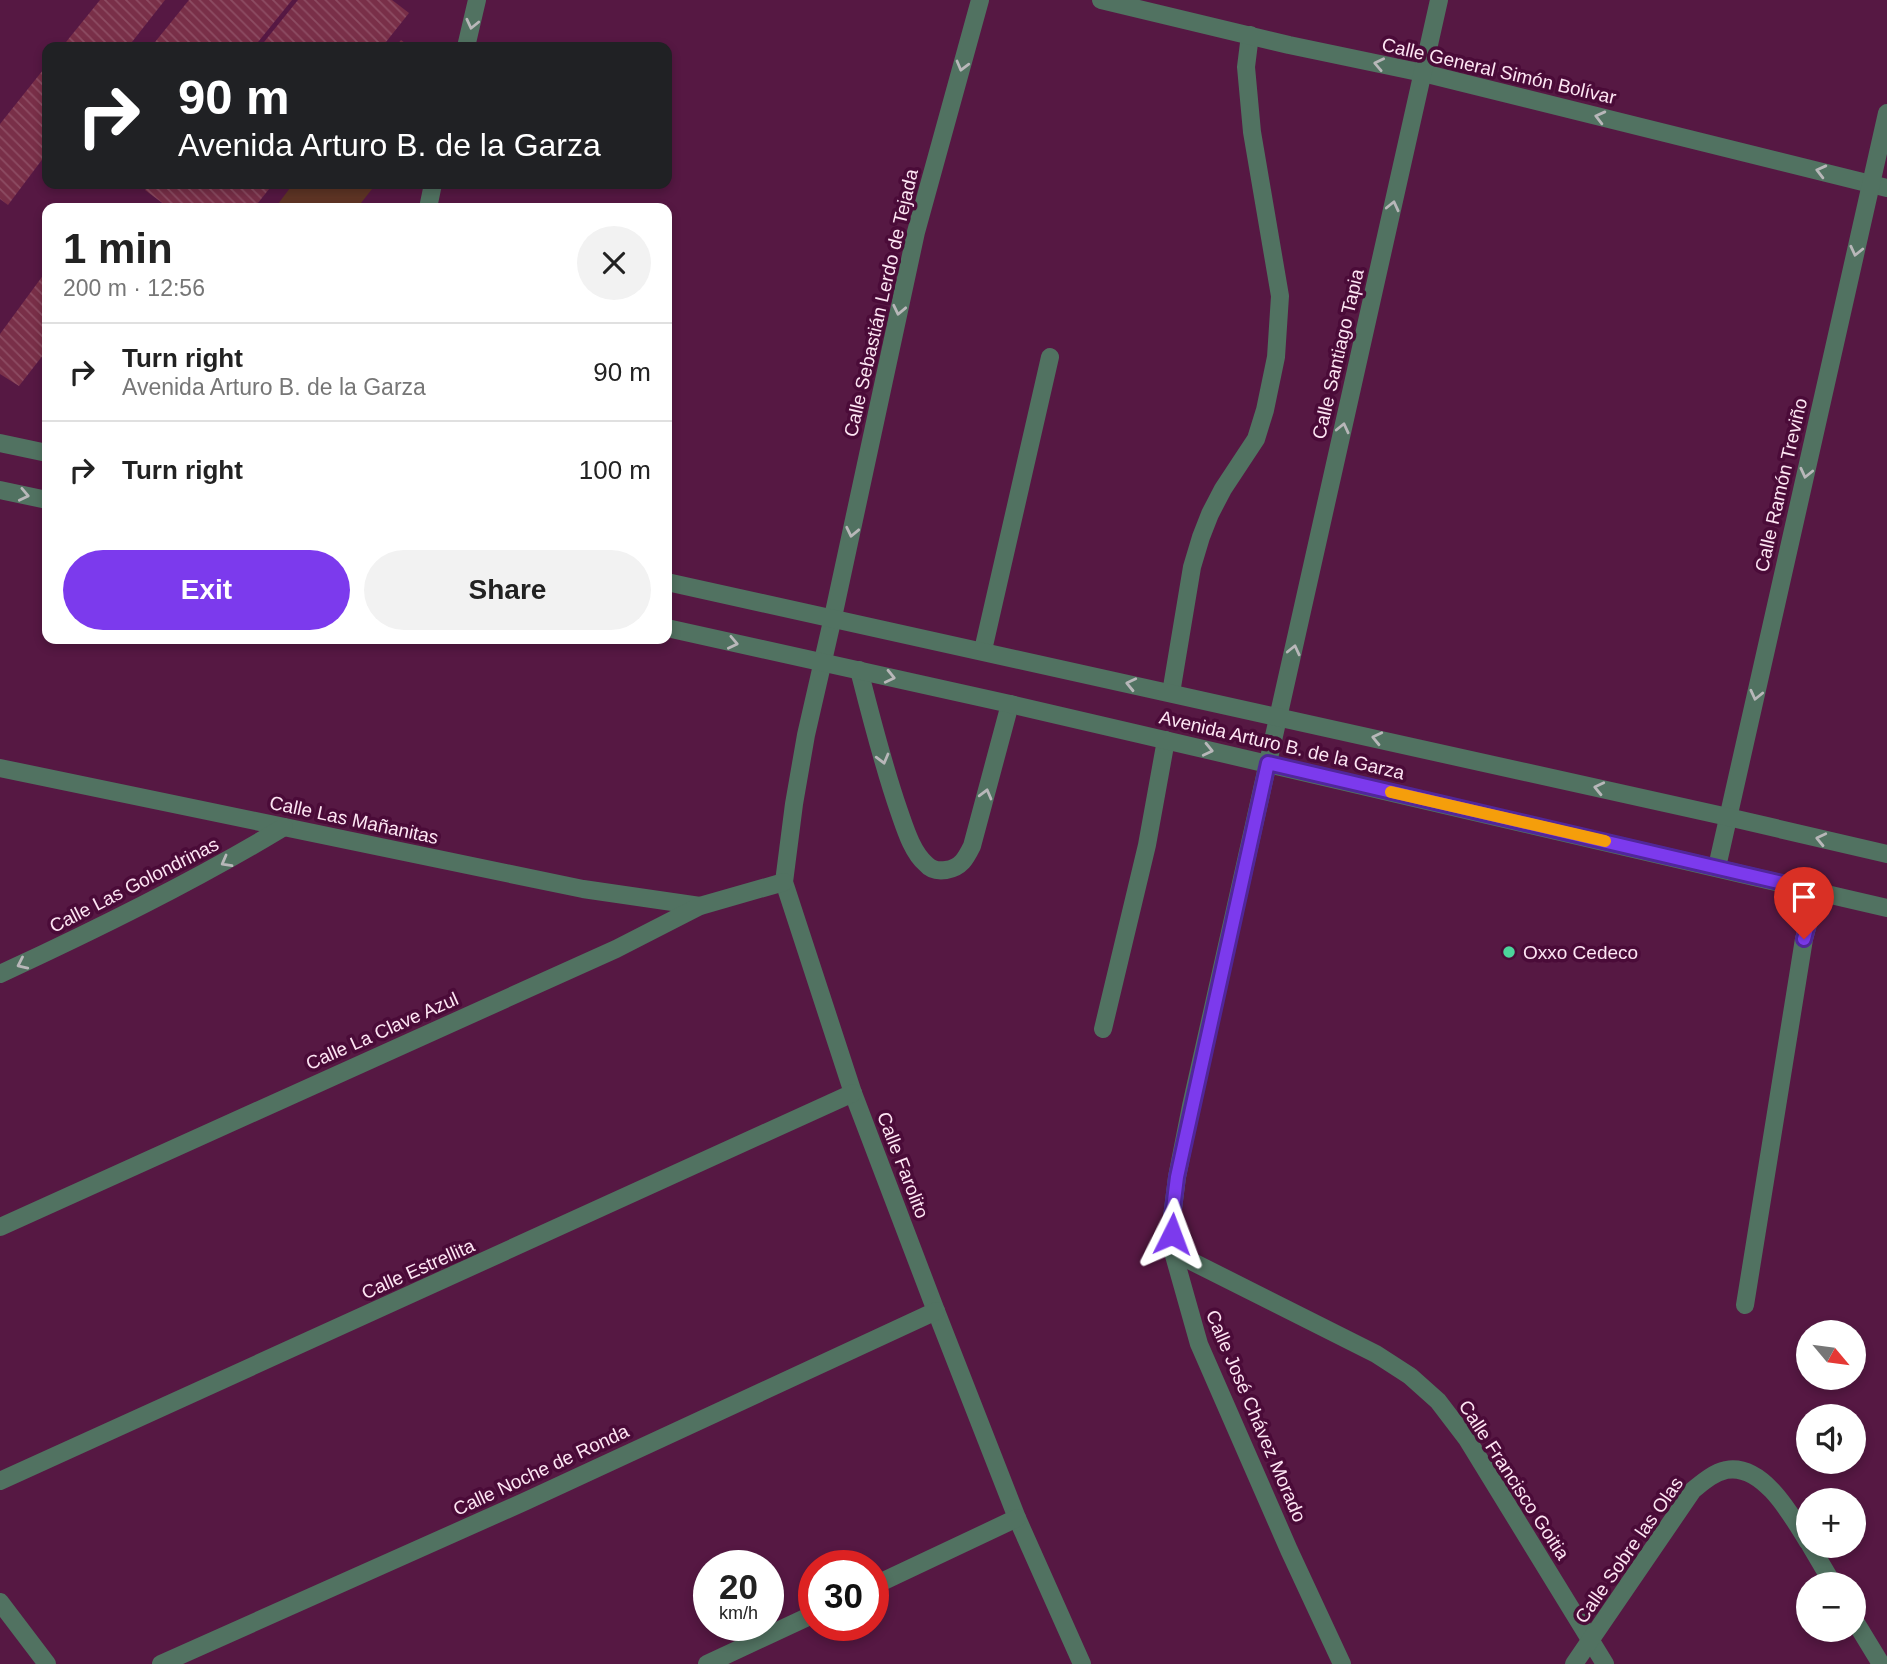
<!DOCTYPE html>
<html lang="en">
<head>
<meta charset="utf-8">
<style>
	body { margin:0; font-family:Arial,sans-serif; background:#f2f2f2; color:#222; height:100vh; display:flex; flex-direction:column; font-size:26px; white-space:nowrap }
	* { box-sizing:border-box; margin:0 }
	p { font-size:23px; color:#767676 }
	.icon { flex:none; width:38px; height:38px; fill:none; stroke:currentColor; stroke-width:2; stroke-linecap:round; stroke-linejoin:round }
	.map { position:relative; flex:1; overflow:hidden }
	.sheet { position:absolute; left:42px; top:203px; width:630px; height:441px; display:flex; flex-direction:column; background:#fff; border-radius:14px; box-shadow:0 4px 10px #0003 }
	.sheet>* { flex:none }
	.top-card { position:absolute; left:42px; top:42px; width:630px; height:147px; border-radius:14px; box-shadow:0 4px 10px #0003; background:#202124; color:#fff; overflow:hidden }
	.needle { width:46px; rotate:119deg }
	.tools { position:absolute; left:1796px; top:1320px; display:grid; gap:14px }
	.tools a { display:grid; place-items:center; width:70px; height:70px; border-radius:50%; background:#fff; box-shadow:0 4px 10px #0003; font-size:35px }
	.speed { position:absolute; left:693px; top:1550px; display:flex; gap:14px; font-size:35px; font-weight:700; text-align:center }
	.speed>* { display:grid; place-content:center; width:91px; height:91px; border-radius:50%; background:#fff; box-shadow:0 4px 10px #0003; line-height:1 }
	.speed small { font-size:18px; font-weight:400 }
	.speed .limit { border:10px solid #d22; background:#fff; color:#111 }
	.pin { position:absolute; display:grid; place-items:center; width:60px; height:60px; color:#fff; margin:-72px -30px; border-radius:50% 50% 50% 0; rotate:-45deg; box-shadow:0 0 7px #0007 }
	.pin .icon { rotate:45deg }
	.me { position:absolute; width:77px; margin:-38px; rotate:3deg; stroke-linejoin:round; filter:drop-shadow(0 0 5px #0008) }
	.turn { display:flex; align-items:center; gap:24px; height:147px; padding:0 21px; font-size:32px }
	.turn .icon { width:91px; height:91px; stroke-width:2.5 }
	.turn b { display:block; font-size:49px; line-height:60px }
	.round { display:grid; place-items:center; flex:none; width:74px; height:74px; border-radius:37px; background:#f2f2f2 }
	.summary { display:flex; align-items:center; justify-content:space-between; height:119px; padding:0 21px }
	h1 { font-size:42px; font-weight:700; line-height:52px }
	.cta { display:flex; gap:14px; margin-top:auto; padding:14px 21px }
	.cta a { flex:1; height:80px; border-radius:42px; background:#7c3aed; color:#fff; font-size:28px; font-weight:700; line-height:80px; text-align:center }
	.cta a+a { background:#f2f2f2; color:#222 }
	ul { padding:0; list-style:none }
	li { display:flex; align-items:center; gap:21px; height:98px; padding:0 21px; border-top:2px solid #e0e0e0 }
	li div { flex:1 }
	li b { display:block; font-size:26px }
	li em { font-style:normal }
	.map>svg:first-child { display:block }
</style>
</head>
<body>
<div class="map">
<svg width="1887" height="1664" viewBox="0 0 1887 1664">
	<defs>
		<pattern id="building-back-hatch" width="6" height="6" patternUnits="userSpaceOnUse" patternTransform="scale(1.75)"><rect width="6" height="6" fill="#792f48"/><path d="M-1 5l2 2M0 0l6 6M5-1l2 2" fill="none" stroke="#8d4d63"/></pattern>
	</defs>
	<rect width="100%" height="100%" fill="#561843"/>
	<!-- green -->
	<path fill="#5f3525" d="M 293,184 L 376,184 L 357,208 L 275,208 Z"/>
	<!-- building -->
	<g fill="url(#building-back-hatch)">
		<path d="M 100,0 L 165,0 L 128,47 L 62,47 Z"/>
		<path d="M 189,0 L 292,0 L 254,47 L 151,47 Z"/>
		<path d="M 298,0 L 392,0 L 409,13 L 382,47 L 260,47 Z"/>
		<path d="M 401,40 L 410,47 L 396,47 Z"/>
		<path d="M 47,65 L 47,153 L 8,205 L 0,199 L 0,124 Z"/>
		<path d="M 150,184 L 273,184 L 254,208 L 169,208 L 145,190 Z"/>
		<path d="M 47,270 L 47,350 L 19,386 L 0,374 L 0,334 Z"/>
	</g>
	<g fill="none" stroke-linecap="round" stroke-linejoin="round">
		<!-- service -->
		<g stroke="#517261" stroke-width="18">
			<path d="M 983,650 L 1050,357"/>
			<path d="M 859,670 C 871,717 883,765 899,811 C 905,828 912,852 926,864 C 931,870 939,871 946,870 C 961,868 966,858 972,846 L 1010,704"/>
			<path d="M 1171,693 L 1192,567 L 1201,537 L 1210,514 L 1223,489 L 1256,439 L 1265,410 L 1276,357 L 1280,296 L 1252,132 L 1246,67 L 1250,35"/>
			<path d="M 1103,1029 L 1147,845 L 1166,740"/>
			<path d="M 1745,1305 L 1804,939 L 1817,891"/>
		</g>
		<!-- minor -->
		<g stroke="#517261" stroke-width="18">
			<path d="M 980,0 L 916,232 L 833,617 L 806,735 L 794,804 L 784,882 L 853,1093 L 936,1311 L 1017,1518 L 1082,1664"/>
			<path d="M 1101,0 L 1289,45 L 1423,73 L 1887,188"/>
			<path d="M 466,47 L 477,0"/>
			<path d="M 428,208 L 433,184"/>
			<path d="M 0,768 L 583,889 L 700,906"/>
			<path d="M 1717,867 L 1887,113"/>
			<path d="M 0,974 C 97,929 193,882 284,827"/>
			<path d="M 0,1227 L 616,949 L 700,906 L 784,882"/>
			<path d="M 1173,1252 L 1376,1354 L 1410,1376 L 1438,1401 L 1467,1439 L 1605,1664"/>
			<path d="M 0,1481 L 853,1093"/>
			<path d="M 1810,1545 L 1833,1584"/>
			<path d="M 873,1586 L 1017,1518"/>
			<path d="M 1853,1618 L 1881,1664"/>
			<path d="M 161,1664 L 526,1501 L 936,1311"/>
			<path d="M 707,1664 L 814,1614"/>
			<path d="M 1342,1664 L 1289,1550 L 1199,1344 L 1173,1252 L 1172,1217 L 1177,1177 L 1191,1106 L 1439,0"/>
			<path d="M 1574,1664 L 1693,1490 C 1703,1482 1713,1473 1726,1470 C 1763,1463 1792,1516 1808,1542"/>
		</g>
		<!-- tertiary -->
		<g stroke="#517261" stroke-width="18">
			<path d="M 0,443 L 47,453"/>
			<path d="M 0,490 L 47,500"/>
			<path d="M 667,582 L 1728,817 L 1887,854"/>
			<path d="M 667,628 L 1010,704 L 1887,908"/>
			<path d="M 0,1602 L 47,1664"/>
		</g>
	</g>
	<!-- one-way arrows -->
	<defs><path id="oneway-chevron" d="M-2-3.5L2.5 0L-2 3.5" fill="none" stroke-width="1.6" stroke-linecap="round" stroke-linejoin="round" transform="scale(1.75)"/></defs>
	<g stroke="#b8b7b9">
		<use href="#oneway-chevron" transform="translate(472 24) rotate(103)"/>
		<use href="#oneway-chevron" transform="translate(1379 64) rotate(-168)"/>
		<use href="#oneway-chevron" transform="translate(962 66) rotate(105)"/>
		<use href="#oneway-chevron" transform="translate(1600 117) rotate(-166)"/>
		<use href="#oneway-chevron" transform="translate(1821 171) rotate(-166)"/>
		<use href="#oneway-chevron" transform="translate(1393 206) rotate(-77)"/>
		<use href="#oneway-chevron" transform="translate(1856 251) rotate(103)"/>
		<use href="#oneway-chevron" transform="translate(899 310) rotate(102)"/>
		<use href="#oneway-chevron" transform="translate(1343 428) rotate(-77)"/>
		<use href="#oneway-chevron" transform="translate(1806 473) rotate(103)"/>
		<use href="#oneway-chevron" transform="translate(24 495) rotate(12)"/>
		<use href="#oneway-chevron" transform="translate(852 532) rotate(102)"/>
		<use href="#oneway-chevron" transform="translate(733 643) rotate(12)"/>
		<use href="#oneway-chevron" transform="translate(1294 650) rotate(-77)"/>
		<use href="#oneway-chevron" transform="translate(890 677) rotate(13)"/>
		<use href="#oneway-chevron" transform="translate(1131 684) rotate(-167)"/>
		<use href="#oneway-chevron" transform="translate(1756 695) rotate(103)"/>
		<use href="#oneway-chevron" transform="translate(1377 738) rotate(-167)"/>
		<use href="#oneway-chevron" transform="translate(1208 750) rotate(13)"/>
		<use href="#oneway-chevron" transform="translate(883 759) rotate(75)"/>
		<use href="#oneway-chevron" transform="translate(1599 788) rotate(-167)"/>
		<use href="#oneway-chevron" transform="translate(986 794) rotate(-75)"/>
		<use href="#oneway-chevron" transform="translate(1821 839) rotate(-167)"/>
		<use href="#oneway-chevron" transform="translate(226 862) rotate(151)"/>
		<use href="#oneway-chevron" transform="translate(22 964) rotate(155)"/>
	</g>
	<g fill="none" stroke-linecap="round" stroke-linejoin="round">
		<!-- route casing -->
		<g stroke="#51269a" stroke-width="18">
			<path id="route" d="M 1172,1234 L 1172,1217 L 1177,1177 L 1268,763 L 1817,891 L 1804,939"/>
		</g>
		<!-- route -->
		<use href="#route" stroke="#7c3aed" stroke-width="12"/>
		<!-- slow -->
		<path stroke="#f59e0b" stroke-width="12" d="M 1391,792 L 1605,841"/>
	</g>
	<!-- markers -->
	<circle fill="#4cd49b" stroke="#4a0b38" stroke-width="2.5" cx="1509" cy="952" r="7"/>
	<g text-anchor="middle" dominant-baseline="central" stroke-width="7" stroke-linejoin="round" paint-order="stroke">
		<!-- street labels -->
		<g font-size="19" fill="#fde5f3" stroke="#4a0b38">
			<text transform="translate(1499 71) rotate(13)">Calle General Simón Bolívar</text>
			<text transform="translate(881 303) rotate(-77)">Calle Sebastián Lerdo de Tejada</text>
			<text transform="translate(1338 354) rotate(-77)">Calle Santiago Tapia</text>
			<text transform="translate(1781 485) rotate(-77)">Calle Ramón Treviño</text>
			<text transform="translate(1282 745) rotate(13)">Avenida Arturo B. de la Garza</text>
			<text transform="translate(354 820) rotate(12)">Calle Las Mañanitas</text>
			<text transform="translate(134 885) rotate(-27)">Calle Las Golondrinas</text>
			<text transform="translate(382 1031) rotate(-24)">Calle La Clave Azul</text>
			<text transform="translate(903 1165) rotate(69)">Calle Farolito</text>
			<text transform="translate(418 1269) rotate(-24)">Calle Estrellita</text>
			<text transform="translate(1256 1416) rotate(67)">Calle José Chávez Morado</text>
			<text transform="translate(541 1470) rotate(-25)">Calle Noche de Ronda</text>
			<text transform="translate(1514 1480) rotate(57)">Calle Francisco Goitia</text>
			<text transform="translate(1629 1550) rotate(-55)">Calle Sobre las Olas</text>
		</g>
		<!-- poi labels -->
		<g font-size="19" fill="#fde5f3" stroke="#4a0b38" text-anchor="start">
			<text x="1523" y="952">Oxxo Cedeco</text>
		</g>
	</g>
</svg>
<div class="tools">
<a><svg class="needle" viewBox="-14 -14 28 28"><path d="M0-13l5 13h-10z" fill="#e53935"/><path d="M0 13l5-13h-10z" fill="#767676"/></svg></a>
<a><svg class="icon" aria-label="sound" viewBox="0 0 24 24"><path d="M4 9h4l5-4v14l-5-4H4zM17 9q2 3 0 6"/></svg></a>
<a>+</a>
<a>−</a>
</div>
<div class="speed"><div>20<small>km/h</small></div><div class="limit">30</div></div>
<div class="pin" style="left:1804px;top:939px;background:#d93025"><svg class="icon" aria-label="arrive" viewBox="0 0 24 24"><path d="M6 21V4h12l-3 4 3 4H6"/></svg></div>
<svg class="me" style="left:1172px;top:1234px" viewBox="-20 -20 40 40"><path d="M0-17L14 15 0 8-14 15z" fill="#7c3aed" stroke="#fff" stroke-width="4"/></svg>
<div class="top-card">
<div class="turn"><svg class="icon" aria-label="right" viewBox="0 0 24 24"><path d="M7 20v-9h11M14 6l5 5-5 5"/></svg><div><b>90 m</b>Avenida Arturo B. de la Garza</div></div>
</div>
<section class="sheet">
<div class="summary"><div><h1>1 min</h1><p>200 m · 12:56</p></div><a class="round"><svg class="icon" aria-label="close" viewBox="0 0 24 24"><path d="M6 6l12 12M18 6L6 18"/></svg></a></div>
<ul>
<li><svg class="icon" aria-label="right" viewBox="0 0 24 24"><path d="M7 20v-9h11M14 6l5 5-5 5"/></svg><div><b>Turn right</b><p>Avenida Arturo B. de la Garza</p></div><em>90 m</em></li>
<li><svg class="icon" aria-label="right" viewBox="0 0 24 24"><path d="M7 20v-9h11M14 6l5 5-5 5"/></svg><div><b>Turn right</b></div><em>100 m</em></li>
</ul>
<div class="cta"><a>Exit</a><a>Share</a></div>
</section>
</div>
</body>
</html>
